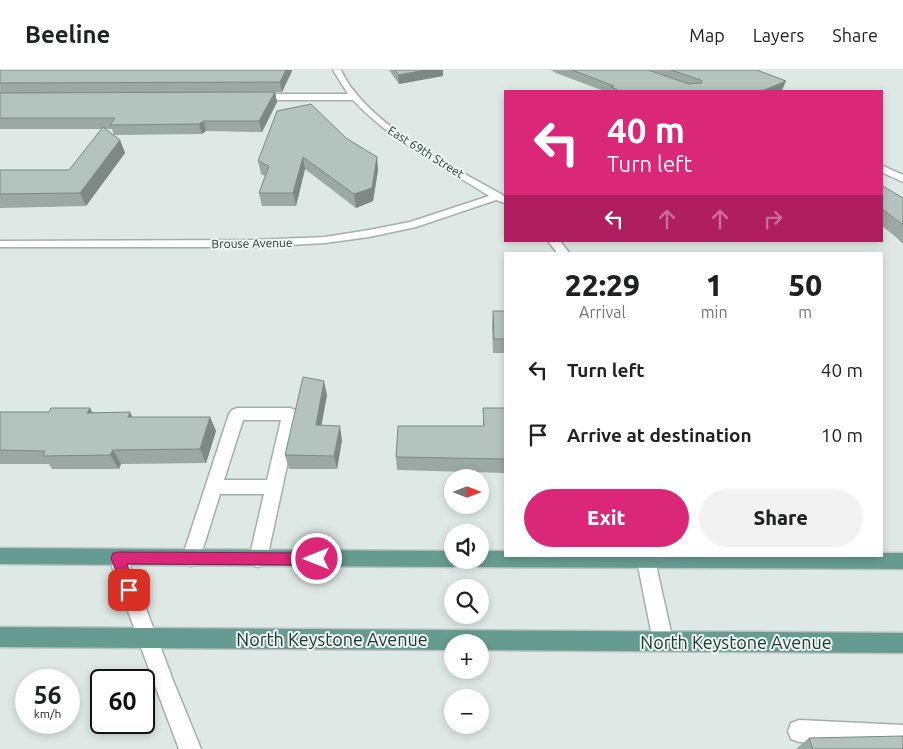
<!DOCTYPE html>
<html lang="en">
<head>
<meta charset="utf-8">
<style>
	body { margin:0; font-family:Ubuntu,sans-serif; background:#f2f2f2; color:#202124; height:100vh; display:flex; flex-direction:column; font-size:19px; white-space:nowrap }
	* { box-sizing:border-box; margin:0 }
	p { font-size:16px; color:#757577 }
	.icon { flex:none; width:28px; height:28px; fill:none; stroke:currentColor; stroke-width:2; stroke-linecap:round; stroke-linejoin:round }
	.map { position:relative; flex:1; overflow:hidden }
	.side { position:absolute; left:504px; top:182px; width:379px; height:305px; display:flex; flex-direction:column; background:#fff; border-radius:0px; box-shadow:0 2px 8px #0003 }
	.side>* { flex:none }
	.hud { position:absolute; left:504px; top:20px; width:379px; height:152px; border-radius:0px; box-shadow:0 2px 8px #0003; background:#db2777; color:#fff; overflow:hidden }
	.needle { width:32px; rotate:90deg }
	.tools { position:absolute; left:444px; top:399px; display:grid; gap:10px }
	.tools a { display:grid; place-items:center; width:45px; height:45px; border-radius:50%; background:#fff; box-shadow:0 2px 8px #0003; font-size:25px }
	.speed { position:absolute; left:15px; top:599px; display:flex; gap:10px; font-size:25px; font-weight:700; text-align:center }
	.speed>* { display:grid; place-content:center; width:65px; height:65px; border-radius:50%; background:#fff; box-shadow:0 2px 8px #0003; line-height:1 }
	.speed small { font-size:12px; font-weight:400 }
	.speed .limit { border:2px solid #111; border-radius:8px; background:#fff; color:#111 }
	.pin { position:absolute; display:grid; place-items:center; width:42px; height:42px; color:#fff; margin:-21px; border-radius:10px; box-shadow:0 2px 8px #0006 }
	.me { position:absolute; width:55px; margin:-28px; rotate:270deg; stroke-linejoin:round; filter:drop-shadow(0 0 4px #0008) }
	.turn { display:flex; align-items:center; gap:18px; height:105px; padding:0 20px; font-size:22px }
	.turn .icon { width:65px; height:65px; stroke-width:2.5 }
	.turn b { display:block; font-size:35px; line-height:42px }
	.lanes { display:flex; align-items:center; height:48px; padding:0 20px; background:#0003; justify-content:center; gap:25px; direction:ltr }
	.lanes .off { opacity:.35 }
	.eta { display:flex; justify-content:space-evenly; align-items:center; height:85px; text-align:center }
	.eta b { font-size:30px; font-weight:800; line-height:35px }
	.cta { display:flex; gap:10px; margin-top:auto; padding:10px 20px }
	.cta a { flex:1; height:58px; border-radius:30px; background:#db2777; color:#fff; font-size:20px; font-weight:800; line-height:58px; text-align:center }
	.cta a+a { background:#f2f2f2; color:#202124 }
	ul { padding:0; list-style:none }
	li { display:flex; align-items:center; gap:15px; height:65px; padding:0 20px }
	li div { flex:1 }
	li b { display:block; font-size:19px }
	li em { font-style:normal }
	header { display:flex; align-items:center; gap:30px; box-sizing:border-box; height:70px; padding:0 25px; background:#fff; border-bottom:1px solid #e0e0e0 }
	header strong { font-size:24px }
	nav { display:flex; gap:28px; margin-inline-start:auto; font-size:18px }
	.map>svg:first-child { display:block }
</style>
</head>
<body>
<header>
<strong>Beeline</strong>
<nav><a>Map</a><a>Layers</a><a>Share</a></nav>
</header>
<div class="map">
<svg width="903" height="679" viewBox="0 0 903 679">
	<rect width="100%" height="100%" fill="#dee9e5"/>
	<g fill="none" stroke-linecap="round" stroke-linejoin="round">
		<!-- service casing -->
		<g stroke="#a2b0ac" stroke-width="3">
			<g id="service">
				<path d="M 237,338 L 290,338 L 295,340 L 298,344 L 267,489 L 264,495 L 258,497 L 252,495 L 249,489 L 264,424 L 220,424 L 200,488 L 197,494 L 191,496 L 185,494 L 182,488 L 229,344 L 232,340 ZM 243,350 L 281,350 L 267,410 L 224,410 Z"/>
				<path d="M 118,480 L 124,482 L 127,488 L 171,605 L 168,612 L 161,615 L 154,612 L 151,605 L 109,488 L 112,482 Z"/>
				<path d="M 799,650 L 903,655 L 903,677 L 799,672 L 791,669 L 788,661 L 791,653 Z"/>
			</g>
		</g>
		<!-- minor casing -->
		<g stroke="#a2b0ac" stroke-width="3">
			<g id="minor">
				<path d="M 333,0 L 341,0 C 365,53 451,96 501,124 L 505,127 L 505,133 L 496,130 L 416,157 L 369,167 L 325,173 L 252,177 L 0,177 L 0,171 L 252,170 L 325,167 L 369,160 L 410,152 L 489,126 C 441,95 392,72 353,30 L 256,30 L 252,27 L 256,24 L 348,24 Z"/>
				<path d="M 881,95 L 903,105 L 903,112 L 881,102 Z"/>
				<path d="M 548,171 L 560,171 L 570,184 L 558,184 Z"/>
				<path d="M 636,486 L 654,486 L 673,571 L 670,578 L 663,581 L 656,578 L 653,571 Z"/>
				<path d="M 161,595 L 168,598 L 201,679 L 179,679 L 151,605 L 154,598 Z"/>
			</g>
		</g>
		<!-- primary casing -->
		<g stroke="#bcc3c2" stroke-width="3">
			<g id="primary">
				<path d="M 0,478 L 452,481 L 452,490 L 461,490 L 458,495 L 452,497 L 0,494 Z"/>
				<path d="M 480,481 L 505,481 L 505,486 L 881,486 L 881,483 L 903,483 L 903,499 L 480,497 L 474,495 L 471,490 L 480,490 Z"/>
				<path d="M 0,557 L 903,563 L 903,583 L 480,580 L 480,572 L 452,572 L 452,580 L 0,577 Z"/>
			</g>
		</g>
		<!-- service -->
		<use href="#service" fill="#fff" fill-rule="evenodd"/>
		<!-- minor -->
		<use href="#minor" fill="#fff" fill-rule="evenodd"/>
		<!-- primary -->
		<use href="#primary" fill="#669c90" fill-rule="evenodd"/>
	</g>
	<!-- wall -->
	<g fill="#9ba8a3">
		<path d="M 0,0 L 292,1 L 282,22 L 275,22 L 277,32 L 262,62 L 206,61 L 202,64 L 114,65 L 112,59 L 105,59 L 120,70 L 125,83 L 86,136 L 0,138 L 0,100 L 69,100 L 102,59 L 0,59 Z"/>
		<path d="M 389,0 L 443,0 L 443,6 L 399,14 Z"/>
		<path d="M 551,0 L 757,0 L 786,11 L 782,20 L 779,21 L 604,21 L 556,3 Z"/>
		<path d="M 346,68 L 377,87 L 378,100 L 373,131 L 356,138 L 305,99 L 296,136 L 262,136 L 259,123 L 265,106 L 261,104 L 258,91 Z"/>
		<path d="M 881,115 L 903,128 L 903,174 L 897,168 L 881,155 Z"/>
		<path d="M 493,241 L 505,241 L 505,283 L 493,283 L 492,255 Z"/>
		<path d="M 327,325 L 321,355 L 342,370 L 337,399 L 289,399 L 285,385 Z"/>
		<path d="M 483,338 L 505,338 L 505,403 L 397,400 L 396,387 L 483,356 Z"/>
		<path d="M 0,342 L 92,342 L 132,347 L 210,347 L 216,361 L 206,393 L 121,394 L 119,399 L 52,399 L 49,394 L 0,394 Z"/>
		<path d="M 809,668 L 903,679 L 796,679 Z"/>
	</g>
	<!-- shaded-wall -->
	<g fill="#7e8885">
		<path d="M 286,0 L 292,0 L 292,1 L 282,22 L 280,12 Z"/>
		<path d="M 426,0 L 443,0 L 443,6 L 399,14 L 398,5 Z"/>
		<path d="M 786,11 L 782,20 L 779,21 L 762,21 Z"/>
		<path d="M 275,22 L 277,32 L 262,62 L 259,51 Z"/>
		<path d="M 204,51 L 206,61 L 202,64 L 199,54 Z"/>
		<path d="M 120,70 L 125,83 L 86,136 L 80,123 Z"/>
		<path d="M 303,87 L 305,99 L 296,136 L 293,123 Z"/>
		<path d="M 377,87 L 378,100 L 373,131 L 356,138 L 354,124 Z"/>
		<path d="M 324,311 L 327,325 L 319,369 L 316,355 Z"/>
		<path d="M 90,338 L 98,352 L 87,343 Z"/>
		<path d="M 130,342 L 137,356 L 128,347 Z"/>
		<path d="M 210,347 L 216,361 L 206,393 L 200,379 Z"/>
		<path d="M 340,356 L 342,370 L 337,399 L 334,386 Z"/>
		<path d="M 113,380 L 121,394 L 119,399 L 110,385 Z"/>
	</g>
	<!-- building -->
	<g fill="#b4c3be" stroke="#7e8885">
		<path d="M 0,0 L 286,0 L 280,12 L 0,13 Z"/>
		<path d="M 395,0 L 426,0 L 398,5 Z"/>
		<path d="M 572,0 L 648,0 L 689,14 L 702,13 L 701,10 L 671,0 L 757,0 L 786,11 L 762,21 L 620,21 L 611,17 L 614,16 Z"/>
		<path d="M 275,22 L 259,51 L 204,51 L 199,54 L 110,55 L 115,48 L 0,48 L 0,23 Z"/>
		<path d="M 311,34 L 346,68 L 377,87 L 372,118 L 354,124 L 303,87 L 293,123 L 259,123 L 269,96 L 258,91 L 277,41 Z"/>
		<path d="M 103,57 L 120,70 L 80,123 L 0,124 L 0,100 L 69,100 Z"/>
		<path d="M 881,115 L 903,128 L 903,155 L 881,138 Z"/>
		<path d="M 493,241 L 505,241 L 505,269 L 494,269 Z"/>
		<path d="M 303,307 L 324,311 L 316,355 L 340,356 L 334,386 L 285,385 Z"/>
		<path d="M 51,338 L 90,338 L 87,343 L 130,342 L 128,347 L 210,347 L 200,379 L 113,380 L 110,385 L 43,386 L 45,381 L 0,380 L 0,342 L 49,342 Z"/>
		<path d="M 483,338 L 505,338 L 505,389 L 396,387 L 398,356 L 484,356 Z"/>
		<path d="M 903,666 L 903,679 L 813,679 L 809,668 Z"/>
	</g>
	<!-- route -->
	<path fill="#db2777" stroke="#8e194d" d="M 118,482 L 317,483 L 321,484 L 324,489 L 321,493 L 317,495 L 127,494 L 136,520 L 134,524 L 129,526 L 124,524 L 111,488 L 113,483 Z"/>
	<g text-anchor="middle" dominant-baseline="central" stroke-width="4" stroke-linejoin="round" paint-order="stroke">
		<!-- far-street labels -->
		<g font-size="12" fill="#213732" stroke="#eef6f2">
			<text transform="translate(426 82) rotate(32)">East 69th Street</text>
			<text transform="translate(252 173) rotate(-1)">Brouse Avenue</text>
		</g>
		<!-- near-street labels -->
		<g font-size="18" fill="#213732" stroke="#eef6f2">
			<text x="332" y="569">North Keystone Avenue</text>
			<text x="736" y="572">North Keystone Avenue</text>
		</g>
	</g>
</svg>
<div class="tools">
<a><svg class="needle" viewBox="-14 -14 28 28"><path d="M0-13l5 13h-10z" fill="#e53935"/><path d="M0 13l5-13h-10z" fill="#757577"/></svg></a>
<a><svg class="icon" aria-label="sound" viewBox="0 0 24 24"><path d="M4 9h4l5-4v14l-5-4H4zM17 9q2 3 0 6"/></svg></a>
<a><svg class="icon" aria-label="search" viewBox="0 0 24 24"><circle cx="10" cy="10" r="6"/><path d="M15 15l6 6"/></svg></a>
<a>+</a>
<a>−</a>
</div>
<div class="speed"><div>56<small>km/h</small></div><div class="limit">60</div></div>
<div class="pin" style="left:129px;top:520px;background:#d93025"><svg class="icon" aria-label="arrive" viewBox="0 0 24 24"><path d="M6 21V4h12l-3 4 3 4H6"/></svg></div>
<svg class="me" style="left:317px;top:489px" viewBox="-20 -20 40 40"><circle r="17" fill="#db2777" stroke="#fff" stroke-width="3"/><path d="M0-11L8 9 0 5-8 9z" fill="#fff"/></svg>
<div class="hud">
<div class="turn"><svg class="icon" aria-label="left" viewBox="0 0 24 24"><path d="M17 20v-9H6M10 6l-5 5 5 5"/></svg><div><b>40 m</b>Turn left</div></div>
<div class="lanes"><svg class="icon" aria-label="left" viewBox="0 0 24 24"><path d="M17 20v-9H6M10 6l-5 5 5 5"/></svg><svg class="icon off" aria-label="ahead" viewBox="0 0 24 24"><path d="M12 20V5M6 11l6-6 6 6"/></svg><svg class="icon off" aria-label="ahead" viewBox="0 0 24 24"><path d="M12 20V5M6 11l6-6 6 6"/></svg><svg class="icon off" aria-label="right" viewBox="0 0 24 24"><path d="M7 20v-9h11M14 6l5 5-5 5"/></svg></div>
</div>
<section class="side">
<div class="eta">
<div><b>22:29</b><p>Arrival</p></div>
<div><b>1</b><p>min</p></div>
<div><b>50</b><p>m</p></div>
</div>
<ul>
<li><svg class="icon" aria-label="left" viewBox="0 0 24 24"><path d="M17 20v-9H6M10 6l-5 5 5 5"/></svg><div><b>Turn left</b></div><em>40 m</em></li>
<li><svg class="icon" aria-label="arrive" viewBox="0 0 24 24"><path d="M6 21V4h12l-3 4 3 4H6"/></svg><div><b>Arrive at destination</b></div><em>10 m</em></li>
</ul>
<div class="cta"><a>Exit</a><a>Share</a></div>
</section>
</div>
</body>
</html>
